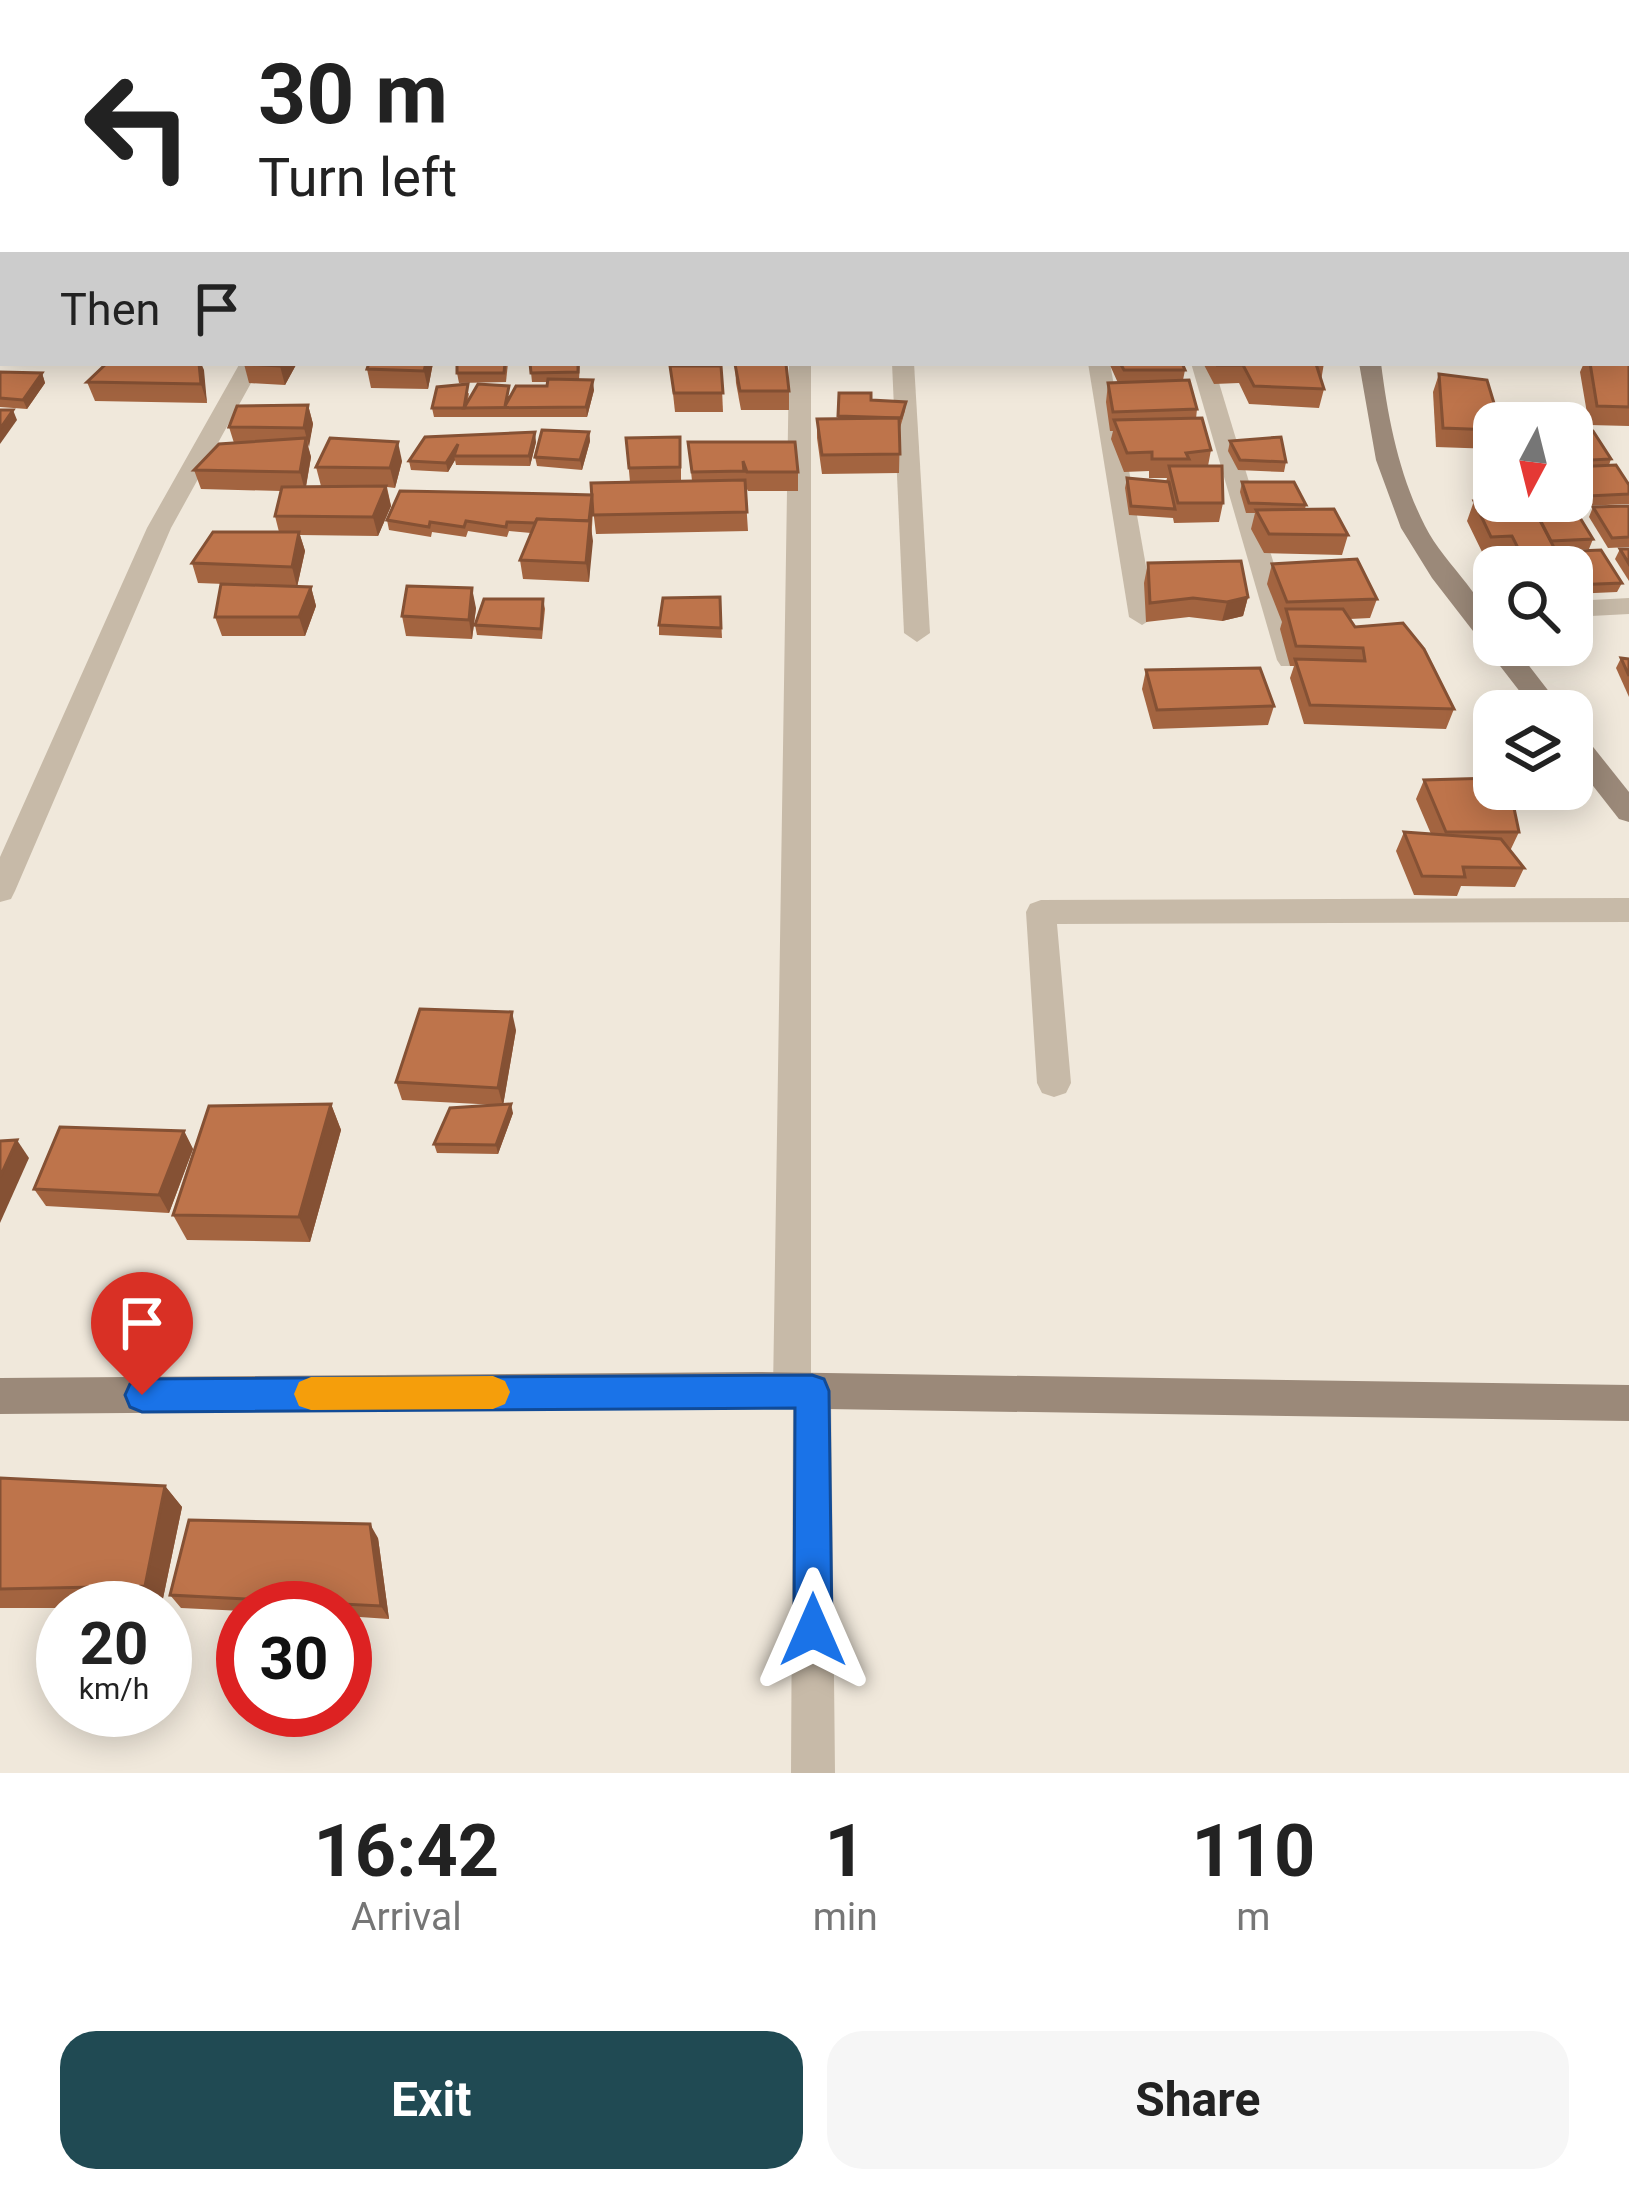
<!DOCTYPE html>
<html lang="en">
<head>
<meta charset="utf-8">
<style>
	body { margin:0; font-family:Roboto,sans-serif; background:#f6f6f6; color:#222; height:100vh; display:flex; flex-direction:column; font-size:45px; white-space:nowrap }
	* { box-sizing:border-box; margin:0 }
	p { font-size:39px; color:#767676 }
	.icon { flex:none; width:66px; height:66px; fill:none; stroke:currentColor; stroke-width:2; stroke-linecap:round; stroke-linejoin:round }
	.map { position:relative; height:1773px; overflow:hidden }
	.panel { display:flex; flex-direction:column; background:#fff; flex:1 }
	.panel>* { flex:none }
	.hud { position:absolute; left:0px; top:0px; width:1629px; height:366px; box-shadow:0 6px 30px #0003; background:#fff; color:#222; overflow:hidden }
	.needle { width:78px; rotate:187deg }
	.fabs { position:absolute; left:1473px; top:402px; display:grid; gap:24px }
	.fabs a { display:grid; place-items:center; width:120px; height:120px; border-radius:24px; background:#fff; box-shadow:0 6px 30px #0003; font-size:60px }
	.speed { position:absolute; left:36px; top:1581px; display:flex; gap:24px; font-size:60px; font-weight:700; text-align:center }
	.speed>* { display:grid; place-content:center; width:156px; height:156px; border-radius:50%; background:#fff; box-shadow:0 6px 30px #0003; line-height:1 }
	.speed small { font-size:30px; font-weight:400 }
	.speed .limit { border:18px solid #d22; background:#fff; color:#111 }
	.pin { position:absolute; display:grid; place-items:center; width:102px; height:102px; color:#fff; margin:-123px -51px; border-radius:50% 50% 50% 0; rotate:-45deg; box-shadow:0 0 12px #0007 }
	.pin .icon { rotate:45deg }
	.me { position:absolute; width:132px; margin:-66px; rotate:0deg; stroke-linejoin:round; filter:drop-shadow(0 0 9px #0008) }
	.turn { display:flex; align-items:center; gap:42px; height:252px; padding:0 60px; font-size:54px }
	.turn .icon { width:156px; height:156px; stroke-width:2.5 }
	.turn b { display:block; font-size:84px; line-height:102px }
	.then { display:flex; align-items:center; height:114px; padding:0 60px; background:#0003; gap:24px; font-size:45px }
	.eta { display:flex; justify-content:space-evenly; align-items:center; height:204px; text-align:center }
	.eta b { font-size:72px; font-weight:700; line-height:84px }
	.action { display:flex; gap:24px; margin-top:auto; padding:24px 60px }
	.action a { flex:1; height:138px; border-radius:36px; background:#204a53; color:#fff; font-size:48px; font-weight:700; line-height:138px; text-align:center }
	.action a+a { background:#f6f6f6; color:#222 }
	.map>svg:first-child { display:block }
</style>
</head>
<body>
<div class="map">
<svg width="1629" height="1773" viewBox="0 0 1629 1773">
	<rect width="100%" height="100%" fill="#f0e8db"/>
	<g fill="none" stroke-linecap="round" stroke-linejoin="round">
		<!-- street -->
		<g fill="#c7baa8" fill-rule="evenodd">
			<path d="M 390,0 L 662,0 L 660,3 Z"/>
			<path d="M 1626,160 L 1629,161 L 1629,173 L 1626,172 Z"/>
			<rect x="0" y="330" width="3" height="12"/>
			<path d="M 240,363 L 262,363 L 171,528 L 15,891 L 11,899 L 0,902 L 0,857 L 147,528 Z"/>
			<path d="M 789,363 L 811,363 L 811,1373 L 825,1378 L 831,1391 L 835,1773 L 791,1773 L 793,1409 L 779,1404 L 773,1391 Z"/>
			<path d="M 892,363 L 914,363 L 930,633 L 917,642 L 904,633 Z"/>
			<path d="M 1088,363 L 1110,363 L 1155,617 L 1142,625 L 1129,617 Z"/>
			<path d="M 1191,363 L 1213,363 L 1303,660 L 1299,666 L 1281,666 L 1277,660 Z"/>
			<path d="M 1629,598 L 1629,614 L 1572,617 L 1572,601 Z"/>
			<path d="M 1629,898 L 1629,922 L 1057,924 L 1071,1083 L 1066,1093 L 1054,1097 L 1042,1093 L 1037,1083 L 1026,912 L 1030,904 L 1041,900 Z"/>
		</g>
		<!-- secondary -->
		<g fill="#9b8979" fill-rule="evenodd">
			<rect x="1310" y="0" width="16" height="3"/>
			<path d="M 1441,0 L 1496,0 L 1498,3 L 1443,3 Z"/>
			<path d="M 1359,363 L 1381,363 C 1388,419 1399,475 1425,526 C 1445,567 1494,600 1494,645 L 1513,645 L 1564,711 L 1535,711 L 1432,578 L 1401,528 L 1376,460 Z"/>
			<path d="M 1572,730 L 1582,733 L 1629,792 L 1629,822 L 1619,819 L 1572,759 Z"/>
			<path d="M 758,1372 L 1629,1385 L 1629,1421 L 758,1408 L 0,1414 L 0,1378 Z"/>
		</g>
	</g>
	<!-- wall -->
	<g fill="#a36440">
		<path d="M 1499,0 L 1629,0 L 1629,129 L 1626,129 L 1626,3 L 1498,3 Z"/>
		<path d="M 1629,359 L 1629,426 L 1589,425 L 1580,372 L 1584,363 L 1626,363 Z"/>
		<path d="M 107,363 L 201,363 L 207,403 L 95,401 L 87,382 Z"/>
		<path d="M 297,363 L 285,385 L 249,383 L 244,364 Z"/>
		<path d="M 433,363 L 428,389 L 371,388 L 367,369 Z"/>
		<path d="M 508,363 L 506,382 L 459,383 L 457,373 Z"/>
		<path d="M 530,363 L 580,363 L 579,380 L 594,390 L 587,417 L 434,417 L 432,408 L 469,393 L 468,400 L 510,396 L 547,386 L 548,382 L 532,382 Z"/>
		<path d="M 1109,363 L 1182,363 L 1185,370 L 1183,380 L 1197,409 L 1196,419 L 1211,450 L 1208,466 L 1223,503 L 1219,522 L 1174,523 L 1173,518 L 1129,515 L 1125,488 L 1127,478 L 1166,482 L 1167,478 L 1149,478 L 1149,471 L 1124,472 L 1111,439 L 1113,431 L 1110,431 L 1106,402 L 1108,383 L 1118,383 Z"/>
		<path d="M 1203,363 L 1324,363 L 1321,381 L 1324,389 L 1319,408 L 1249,404 L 1239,383 L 1214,384 Z"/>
		<path d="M 735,364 L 789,391 L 789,410 L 741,410 L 736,383 Z"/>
		<path d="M 670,366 L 721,366 L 723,412 L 675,412 Z"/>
		<path d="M 0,372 L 42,373 L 45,383 L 27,409 L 0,407 Z"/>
		<path d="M 1439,374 L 1494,423 L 1494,449 L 1436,447 L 1433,392 Z"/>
		<path d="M 839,393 L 871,400 L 906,402 L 905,411 L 900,428 L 899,473 L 822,474 L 817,438 L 817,419 L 838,419 Z"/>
		<path d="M 308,405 L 313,424 L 308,447 L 311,457 L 306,487 L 321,486 L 316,467 L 402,461 L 395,488 L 387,487 L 391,506 L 378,536 L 300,535 L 305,551 L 297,587 L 311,587 L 316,606 L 305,636 L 222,636 L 215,617 L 275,586 L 198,583 L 192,563 L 279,532 L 275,516 L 281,491 L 201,489 L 194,470 L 234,443 L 229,427 Z"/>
		<path d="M 589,432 L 590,441 L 582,470 L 537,466 L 535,457 Z"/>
		<path d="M 1572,432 L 1611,459 L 1609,465 L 1629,485 L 1629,504 L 1583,506 L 1572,488 Z"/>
		<path d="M 626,438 L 681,456 L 681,481 L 692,481 L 688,442 L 798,472 L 798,491 L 748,491 L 745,485 L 748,531 L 596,534 L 593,509 L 589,582 L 523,579 L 520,560 L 531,533 L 509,531 L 507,537 L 468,531 L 466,537 L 432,532 L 431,537 L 389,530 L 387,520 L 592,495 L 630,482 Z"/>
		<path d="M 1230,441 L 1286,462 L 1284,472 L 1238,470 L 1228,451 Z"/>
		<path d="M 536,442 L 530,466 L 456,465 L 455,460 L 448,472 L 411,470 L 409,461 Z"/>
		<path d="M 1242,482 L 1306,505 L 1305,509 L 1348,535 L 1342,555 L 1264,553 L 1251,529 L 1255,513 L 1246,513 L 1240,492 Z"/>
		<path d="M 1474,501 L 1535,510 L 1593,539 L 1589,549 L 1556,551 L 1622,583 L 1617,592 L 1572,594 L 1572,567 L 1510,567 L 1505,556 L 1484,556 L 1467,521 Z"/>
		<path d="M 1629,506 L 1629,547 L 1608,548 L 1589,517 L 1593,507 Z"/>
		<path d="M 1620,549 L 1629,549 L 1629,581 L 1615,559 Z"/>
		<path d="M 1148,563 L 1248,597 L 1243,616 L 1222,621 L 1189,617 L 1146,622 L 1144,583 Z"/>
		<path d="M 1272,564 L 1377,599 L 1370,618 L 1350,619 L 1355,627 L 1454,709 L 1446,729 L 1304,724 L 1290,678 L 1294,666 L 1290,666 L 1280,629 L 1282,622 L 1267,584 Z"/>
		<path d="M 720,597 L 722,638 L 659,635 L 659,625 Z"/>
		<path d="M 543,599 L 545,609 L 542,639 L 477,635 L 475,625 Z"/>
		<path d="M 476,608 L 472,639 L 406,636 L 402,616 Z"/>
		<path d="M 1621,658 L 1629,659 L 1629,697 L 1616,668 Z"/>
		<path d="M 1146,670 L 1274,706 L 1268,725 L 1153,729 L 1142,689 Z"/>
		<path d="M 1424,780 L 1519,832 L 1510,851 L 1524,868 L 1515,887 L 1461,886 L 1457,896 L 1414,895 L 1396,851 L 1404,832 L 1431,834 L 1416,799 Z"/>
		<path d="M 516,1030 L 503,1105 L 513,1113 L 498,1154 L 437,1153 L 434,1144 L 497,1105 L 402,1100 L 396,1082 Z"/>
		<path d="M 331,1104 L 341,1130 L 310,1242 L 187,1240 L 173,1215 Z"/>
		<path d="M 184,1131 L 193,1149 L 169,1213 L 46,1206 L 34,1189 Z"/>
		<path d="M 0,1478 L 165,1486 L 182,1507 L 161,1608 L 0,1608 Z"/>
		<path d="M 378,1538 L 389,1619 L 345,1616 L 345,1608 L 243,1608 L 243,1611 L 181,1608 L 170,1595 Z"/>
	</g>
	<!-- shaded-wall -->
	<g fill="#855134">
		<path d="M 199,363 L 201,363 L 204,370 L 207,403 L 201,384 Z"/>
		<path d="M 282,363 L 297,363 L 285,385 L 280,366 Z"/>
		<path d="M 426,363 L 433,363 L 428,389 L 424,371 Z"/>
		<path d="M 42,373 L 45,383 L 27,409 L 23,400 Z"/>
		<path d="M 593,380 L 594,390 L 587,417 L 586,407 Z"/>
		<path d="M 308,405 L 313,424 L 309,447 L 304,428 Z"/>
		<path d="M 13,410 L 17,420 L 0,444 L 0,429 Z"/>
		<path d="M 535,432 L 536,442 L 530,466 L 529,456 Z"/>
		<path d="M 589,432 L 590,441 L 582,470 L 580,460 Z"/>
		<path d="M 306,438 L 311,457 L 305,491 L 300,472 Z"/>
		<path d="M 398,442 L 402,461 L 395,488 L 390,468 Z"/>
		<path d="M 458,444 L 454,456 L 455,460 L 448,472 L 446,463 Z"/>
		<path d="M 386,486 L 391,506 L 378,536 L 373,517 Z"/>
		<path d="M 592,495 L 593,505 L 591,527 L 593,541 L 589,582 L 586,563 Z"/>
		<path d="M 299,532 L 305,551 L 297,587 L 292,567 Z"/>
		<path d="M 311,587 L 316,606 L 305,636 L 299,617 Z"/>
		<path d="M 472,588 L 476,608 L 472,639 L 469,620 Z"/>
		<path d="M 1248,597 L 1243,616 L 1222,621 L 1227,602 Z"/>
		<path d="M 512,1012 L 516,1030 L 503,1106 L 498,1088 Z"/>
		<path d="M 331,1104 L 341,1130 L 310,1242 L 299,1217 Z"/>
		<path d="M 511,1104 L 513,1113 L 498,1154 L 496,1145 Z"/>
		<path d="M 184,1131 L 193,1149 L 169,1213 L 159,1195 Z"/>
		<path d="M 17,1140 L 29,1158 L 0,1223 L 0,1177 Z"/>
		<path d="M 165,1486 L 182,1507 L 161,1608 L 153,1608 L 156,1599 L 145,1586 Z"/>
		<path d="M 370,1524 L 378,1538 L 389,1619 L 381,1606 Z"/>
	</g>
	<!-- building -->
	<g fill="#be744b" stroke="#855134" stroke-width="3">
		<path d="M 39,0 L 108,0 L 105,3 L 36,3 Z"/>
		<path d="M 1262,0 L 1307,0 L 1309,3 L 1263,2 Z"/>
		<path d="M 1509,0 L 1629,0 L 1629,96 L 1626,96 L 1626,3 L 1509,3 Z"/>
		<path d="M 1626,130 L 1629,131 L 1629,149 L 1626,149 Z"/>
		<path d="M 0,302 L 3,302 L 3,321 L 0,320 Z"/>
		<path d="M 1626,358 L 1629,359 L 1629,407 L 1597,406 L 1590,363 L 1626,363 Z"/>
		<path d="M 107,363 L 199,363 L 201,384 L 87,382 Z"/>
		<path d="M 282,363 L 280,366 L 244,364 L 244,363 Z"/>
		<path d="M 369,363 L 426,363 L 424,371 L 367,369 Z"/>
		<path d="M 457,363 L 505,363 L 504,373 L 457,373 Z"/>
		<path d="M 530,363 L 578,363 L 578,372 L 531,373 Z"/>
		<path d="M 1120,363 L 1182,363 L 1185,370 L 1124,370 Z"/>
		<path d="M 1216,363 L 1324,363 L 1326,364 L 1316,364 L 1324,389 L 1254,386 L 1243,365 L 1217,365 Z"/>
		<path d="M 735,364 L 786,364 L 789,391 L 740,391 Z"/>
		<path d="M 670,366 L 721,366 L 723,393 L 674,393 Z"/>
		<path d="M 0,372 L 42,373 L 23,400 L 0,398 Z"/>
		<path d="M 1439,374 L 1487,380 L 1500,423 L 1494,423 L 1494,430 L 1443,428 Z"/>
		<path d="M 548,379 L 593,380 L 586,407 L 464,408 L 478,384 L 509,386 L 505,406 L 516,386 L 547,386 Z"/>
		<path d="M 1189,380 L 1197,409 L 1113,412 L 1108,383 Z"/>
		<path d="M 468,384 L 464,408 L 432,408 L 437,387 Z"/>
		<path d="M 839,393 L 871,393 L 871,400 L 906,402 L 901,418 L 838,416 Z"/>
		<path d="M 308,405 L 304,428 L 229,427 L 237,406 Z"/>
		<path d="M 0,410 L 13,410 L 0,429 Z"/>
		<path d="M 899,418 L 900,454 L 822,455 L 817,419 Z"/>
		<path d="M 1202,418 L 1211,450 L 1186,453 L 1189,459 L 1152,459 L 1152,452 L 1127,453 L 1114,420 Z"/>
		<path d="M 542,430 L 589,432 L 580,460 L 535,457 Z"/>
		<path d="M 1593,431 L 1611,459 L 1572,461 L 1572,432 Z"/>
		<path d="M 535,432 L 529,456 L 454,456 L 458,444 L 446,463 L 409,461 L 425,437 Z"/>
		<path d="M 680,437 L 680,467 L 629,468 L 626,438 Z"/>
		<path d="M 1281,437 L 1286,462 L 1240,460 L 1230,441 Z"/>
		<path d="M 306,438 L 300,472 L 194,470 L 219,444 Z"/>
		<path d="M 330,438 L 398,442 L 390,468 L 316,467 Z"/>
		<path d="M 688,442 L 795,442 L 798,472 L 747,472 L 743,461 L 744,471 L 692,472 Z"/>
		<path d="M 1616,465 L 1629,485 L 1629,494 L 1588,496 L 1572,471 L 1572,467 Z"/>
		<path d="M 1169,466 L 1222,466 L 1223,503 L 1178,503 Z"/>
		<path d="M 1127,478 L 1169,482 L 1175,509 L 1131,506 Z"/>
		<path d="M 745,480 L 747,512 L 593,515 L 591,483 Z"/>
		<path d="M 1242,482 L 1294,482 L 1306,505 L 1249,503 Z"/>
		<path d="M 386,486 L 373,517 L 275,516 L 282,487 Z"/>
		<path d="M 400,491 L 557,494 L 592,495 L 589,521 L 537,519 L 535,523 L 507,522 L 506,527 L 466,521 L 464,527 L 430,522 L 429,527 L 387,520 Z"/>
		<path d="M 1474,501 L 1530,501 L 1563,565 L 1527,566 L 1512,536 L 1491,537 Z"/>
		<path d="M 1629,506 L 1629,537 L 1612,538 L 1593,507 Z"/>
		<path d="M 1574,508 L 1593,539 L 1551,541 L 1535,510 Z"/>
		<path d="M 1334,509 L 1348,535 L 1269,534 L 1256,510 Z"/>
		<path d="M 537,519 L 590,521 L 586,563 L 520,560 Z"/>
		<path d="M 213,532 L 299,532 L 292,567 L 192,563 Z"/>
		<path d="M 1620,549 L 1629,549 L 1629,564 Z"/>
		<path d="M 1601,550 L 1622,583 L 1572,585 L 1572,567 L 1562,567 L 1556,552 Z"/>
		<path d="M 1357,559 L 1377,599 L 1287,602 L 1272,564 Z"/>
		<path d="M 1241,561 L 1248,597 L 1227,602 L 1193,598 L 1150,603 L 1148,563 Z"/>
		<path d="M 221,584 L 311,587 L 299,617 L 215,617 Z"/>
		<path d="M 407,586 L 472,588 L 469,620 L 402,616 Z"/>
		<path d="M 720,597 L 721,628 L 659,625 L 663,598 Z"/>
		<path d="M 484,599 L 543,599 L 541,629 L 475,625 Z"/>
		<path d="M 1286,609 L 1343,609 L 1355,627 L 1403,623 L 1424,649 L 1454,709 L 1310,705 L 1295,659 L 1365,661 L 1363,648 L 1296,646 Z"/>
		<path d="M 1621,658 L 1629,659 L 1629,676 Z"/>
		<path d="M 1260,668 L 1274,706 L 1157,710 L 1146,670 Z"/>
		<path d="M 1494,778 L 1494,789 L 1510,789 L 1519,832 L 1446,832 L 1424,780 Z"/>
		<path d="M 1404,832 L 1501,839 L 1524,868 L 1463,867 L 1465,877 L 1422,876 Z"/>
		<path d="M 420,1009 L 512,1012 L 498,1088 L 396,1082 Z"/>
		<path d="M 331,1104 L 299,1217 L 173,1215 L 209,1106 Z"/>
		<path d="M 511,1104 L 496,1145 L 434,1144 L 450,1108 Z"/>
		<path d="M 60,1127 L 184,1131 L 159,1195 L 34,1189 Z"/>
		<path d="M 17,1140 L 0,1177 L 0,1141 Z"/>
		<path d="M 0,1478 L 165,1486 L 145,1586 L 0,1589 Z"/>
		<path d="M 189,1520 L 370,1524 L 381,1606 L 170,1595 Z"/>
		<path d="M 156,1599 L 153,1608 L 81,1608 L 83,1602 Z"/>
	</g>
	<!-- route -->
	<path fill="#1a73e8" stroke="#114b97" stroke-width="3" d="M 812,1375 L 824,1379 L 829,1391 L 832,1630 L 826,1643 L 813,1649 L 799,1643 L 794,1630 L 795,1408 L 142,1412 L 130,1407 L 125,1395 L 130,1384 L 142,1379 Z"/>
	<!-- slow -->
	<path fill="#f59e0b" d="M 493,1376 L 505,1381 L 510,1392 L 505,1404 L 493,1409 L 311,1410 L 299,1406 L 294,1394 L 299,1382 L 311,1377 Z"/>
</svg>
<div class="fabs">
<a><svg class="needle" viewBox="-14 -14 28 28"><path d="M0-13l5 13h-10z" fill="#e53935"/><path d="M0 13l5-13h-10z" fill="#767676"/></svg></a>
<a><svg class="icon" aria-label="search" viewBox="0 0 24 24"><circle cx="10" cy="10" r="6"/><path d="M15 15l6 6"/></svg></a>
<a><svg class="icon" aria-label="layers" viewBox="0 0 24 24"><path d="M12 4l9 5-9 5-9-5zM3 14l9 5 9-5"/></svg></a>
</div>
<div class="speed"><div>20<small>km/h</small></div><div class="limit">30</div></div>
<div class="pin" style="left:142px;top:1395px;background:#d93025"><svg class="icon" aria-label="arrive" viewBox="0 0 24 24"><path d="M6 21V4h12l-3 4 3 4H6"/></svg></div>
<svg class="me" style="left:813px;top:1630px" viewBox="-20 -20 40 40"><path d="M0-17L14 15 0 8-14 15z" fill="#1a73e8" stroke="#fff" stroke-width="4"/></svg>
<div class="hud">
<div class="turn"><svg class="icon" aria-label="left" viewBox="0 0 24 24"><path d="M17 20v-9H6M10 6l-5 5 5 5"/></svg><div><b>30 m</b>Turn left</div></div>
<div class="then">Then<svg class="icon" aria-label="arrive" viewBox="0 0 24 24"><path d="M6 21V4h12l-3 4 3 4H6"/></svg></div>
</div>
</div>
<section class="panel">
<div class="eta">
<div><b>16:42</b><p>Arrival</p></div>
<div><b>1</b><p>min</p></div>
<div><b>110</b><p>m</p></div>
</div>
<div class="action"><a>Exit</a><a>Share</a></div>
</section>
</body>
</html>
